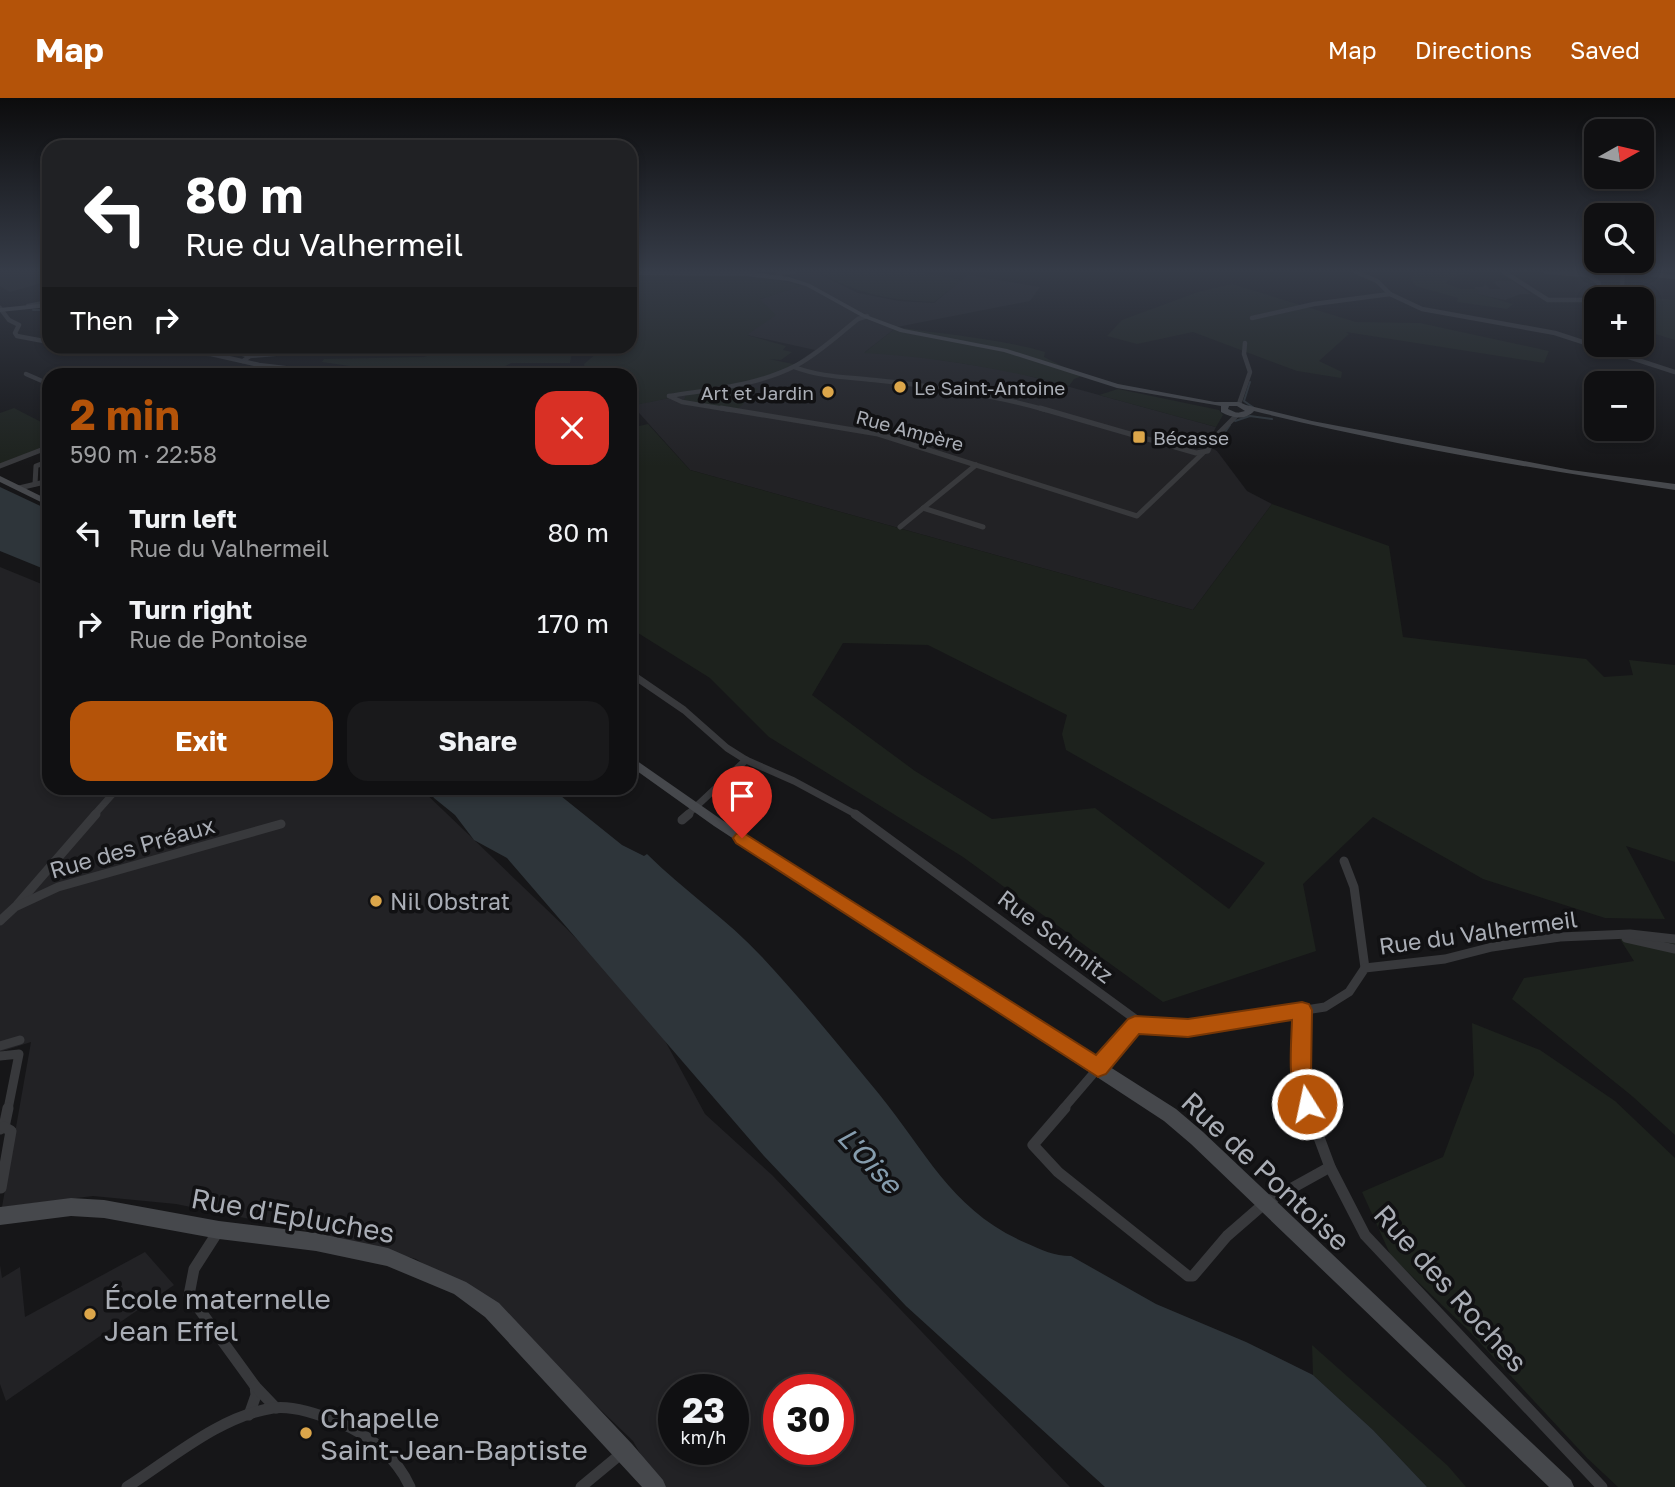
<!DOCTYPE html>
<html lang="en">
<head>
<meta charset="utf-8">
<style>
	body { margin:0; font-family:"Golos Text",sans-serif; background:#19191b; color:#f1f3f6; height:100vh; display:flex; flex-direction:column; font-size:26px; white-space:nowrap }
	* { box-sizing:border-box; margin:0 }
	p { font-size:23px; color:#9c9d9f }
	.icon { flex:none; width:38px; height:38px; fill:none; stroke:currentColor; stroke-width:2; stroke-linecap:round; stroke-linejoin:round }
	.map { position:relative; flex:1; overflow:hidden }
	.side { position:absolute; left:42px; top:270px; width:595px; height:427px; display:flex; flex-direction:column; background:#101012; border-radius:21px; box-shadow:0 4px 10px #0003,0 0 0 2px #303032 }
	.side>* { flex:none }
	.hud { position:absolute; left:42px; top:42px; width:595px; height:214px; border-radius:21px; box-shadow:0 4px 10px #0003,0 0 0 2px #303032; background:#202124; color:#fff; overflow:hidden }
	.needle { width:46px; rotate:82deg }
	.controls { position:absolute; left:1584px; top:21px; display:grid; gap:14px }
	.controls a { display:grid; place-items:center; width:70px; height:70px; border-radius:14px; background:#101012; box-shadow:0 4px 10px #0003,0 0 0 2px #303032; font-size:35px }
	.speed { position:absolute; left:658px; top:1276px; display:flex; gap:14px; font-size:35px; font-weight:700; text-align:center }
	.speed>* { display:grid; place-content:center; width:91px; height:91px; border-radius:50%; background:#101012; box-shadow:0 4px 10px #0003,0 0 0 2px #303032; line-height:1 }
	.speed small { font-size:18px; font-weight:400 }
	.speed .limit { border:10px solid #d22; background:#fff; color:#111 }
	.pin { position:absolute; display:grid; place-items:center; width:60px; height:60px; color:#fff; margin:-72px -30px; border-radius:50% 50% 50% 0; rotate:-45deg; box-shadow:0 0 7px #0007 }
	.pin .icon { rotate:45deg }
	.me { position:absolute; width:77px; margin:-38px; rotate:350deg; stroke-linejoin:round; filter:drop-shadow(0 0 5px #0008) }
	.turn { display:flex; align-items:center; gap:24px; height:147px; padding:0 28px; font-size:32px }
	.turn .icon { width:91px; height:91px; stroke-width:2.5 }
	.turn b { display:block; font-size:49px; line-height:60px }
	.then { display:flex; align-items:center; height:66px; padding:0 28px; background:#0003; gap:14px; font-size:26px }
	.round { display:grid; place-items:center; flex:none; width:74px; height:74px; border-radius:21px; background:#19191b }
	.headline { display:flex; align-items:center; justify-content:space-between; height:119px; padding:0 28px }
	h1 { font-size:42px; font-weight:700; line-height:52px; color:#b45309 }
	.primary-button { display:flex; gap:14px; margin-top:auto; padding:14px 28px }
	.primary-button a { flex:1; height:80px; border-radius:21px; background:#b45309; color:#fff; font-size:28px; font-weight:700; line-height:80px; text-align:center }
	.primary-button a+a { background:#19191b; color:#f1f3f6 }
	ul { padding:0; list-style:none }
	li { display:flex; align-items:center; gap:21px; height:91px; padding:0 28px }
	li div { flex:1 }
	li b { display:block; font-size:26px }
	li em { font-style:normal }
	header { display:flex; align-items:center; gap:42px; box-sizing:border-box; height:98px; padding:0 35px; background:#b45309; color:#fff }
	header strong { font-size:33px }
	nav { display:flex; gap:38px; margin-inline-start:auto; font-size:24px }
	.map>svg:first-child { display:block }
</style>
</head>
<body>
<header>
<strong>Map</strong>
<nav><a>Map</a><a>Directions</a><a>Saved</a></nav>
</header>
<div class="map">
<svg width="1675" height="1389" viewBox="0 0 1675 1389">
	<rect width="100%" height="100%" fill="#161618"/>
	<!-- built -->
	<g fill="#222225" fill-rule="evenodd">
		<path d="M 6,174 L 49,174 L 49,183 L 10,194 L 0,188 L 0,176 Z"/>
		<path d="M 815,174 L 858,195 L 899,203 L 934,205 L 968,177 L 1040,189 L 1030,203 L 897,229 L 865,254 L 909,257 L 1011,273 L 1216,329 L 1207,347 L 1217,353 L 1247,393 L 1272,406 L 1193,512 L 690,372 L 632,307 L 741,286 L 788,271 L 815,252 L 747,237 L 760,201 L 801,188 L 788,176 Z"/>
		<path d="M 1496,183 L 1513,183 L 1531,196 L 1521,196 L 1505,202 L 1476,196 L 1479,194 L 1474,189 L 1483,189 L 1485,186 L 1490,191 L 1501,191 L 1494,185 Z"/>
		<path d="M 0,469 L 49,489 L 49,690 L 420,690 L 566,830 L 652,919 L 705,1016 L 772,1077 L 1070,1389 L 659,1389 L 633,1343 L 503,1218 L 416,1161 L 313,1134 L 176,1106 L 93,1098 L 2,1109 L 31,944 L 0,954 ZM 674,1292 L 733,1292 L 733,1351 L 674,1351 ZM 779,1292 L 838,1292 L 838,1351 L 779,1351 Z"/>
		<path d="M 145,1154 L 174,1187 L 6,1303 L 0,1286 L 0,1167 L 2,1180 L 20,1169 L 25,1219 Z"/>
	</g>
	<!-- green -->
	<g fill="#1d221d" fill-rule="evenodd">
		<path d="M 815,174 L 927,174 L 925,175 L 962,182 L 934,204 C 884,202 860,195 815,174 Z"/>
		<path d="M 1416,174 L 1475,174 L 1453,179 L 1445,185 L 1461,191 L 1476,191 L 1480,194 L 1478,196 L 1513,206 L 1507,211 L 1457,204 L 1458,200 L 1416,188 L 1410,180 Z"/>
		<path d="M 630,177 L 761,178 L 802,188 L 760,201 L 776,217 L 747,237 L 786,248 L 783,252 L 792,254 L 781,262 L 769,261 L 793,266 L 788,271 L 741,286 L 758,291 L 737,312 L 684,302 L 686,297 L 630,308 L 630,276 L 593,276 L 586,274 L 584,266 L 604,249 L 630,248 Z"/>
		<path d="M 1232,186 L 1356,224 L 1420,225 L 1549,253 L 1544,265 L 1346,234 L 1349,236 L 1319,263 L 1342,274 L 1341,280 L 1297,273 L 1193,234 L 1137,246 L 1107,238 L 1122,222 L 1198,194 Z"/>
		<path d="M 1625,197 L 1675,202 L 1675,242 L 1642,232 L 1642,201 L 1624,201 Z"/>
		<path d="M 897,229 C 946,237 998,240 1045,254 L 1044,259 L 1082,278 L 1074,281 L 1069,288 C 1001,270 934,259 864,255 Z"/>
		<path d="M 434,249 L 434,248 L 573,249 L 570,265 L 511,265 L 491,276 L 405,276 L 322,264 L 324,261 L 424,259 L 432,256 Z"/>
		<path d="M 1118,291 L 1219,312 L 1223,317 L 1216,329 L 1099,297 Z"/>
		<path d="M 14,310 L 49,328 L 49,348 L 0,367 L 0,315 Z"/>
		<path d="M 648,326 L 690,372 L 1193,512 L 1272,406 L 1389,448 L 1403,539 L 1586,561 L 1604,579 L 1633,577 L 1629,562 L 1675,567 L 1675,764 L 1626,748 L 1665,821 L 1605,820 L 1483,781 L 1373,719 L 1303,786 L 1316,853 L 1163,904 L 963,759 L 769,639 L 710,580 L 630,530 L 630,378 L 638,375 L 630,365 L 630,330 ZM 843,545 L 928,547 L 1067,617 L 1062,636 L 1066,652 L 1265,765 L 1229,811 L 1095,710 L 992,721 L 915,673 L 812,597 Z"/>
		<path d="M 1620,841 L 1675,845 L 1675,1037 L 1632,998 L 1512,901 L 1524,880 L 1634,863 Z"/>
		<path d="M 1472,925 L 1540,952 L 1615,1003 L 1675,1060 L 1675,1389 L 1618,1389 L 1587,1360 L 1469,1233 L 1391,1158 L 1362,1094 L 1443,1059 L 1474,977 Z"/>
		<path d="M 1312,1247 L 1448,1368 L 1466,1389 L 1427,1389 L 1373,1332 L 1313,1277 Z"/>
	</g>
	<!-- water -->
	<g fill="#2e353a">
		<path d="M 0,389 L 49,412 L 49,473 L 0,453 Z"/>
		<path d="M 427,690 L 551,690 L 622,747 L 644,758 L 647,756 C 684,793 727,821 762,859 C 803,903 841,950 879,996 C 927,1055 952,1113 1026,1145 C 1042,1152 1054,1158 1071,1158 L 1156,1206 L 1246,1244 L 1313,1277 L 1373,1332 L 1427,1389 L 1105,1389 L 906,1208 L 764,1058 L 507,760 L 474,742 L 455,717 L 434,700 Z"/>
	</g>
	<g fill="none" stroke-linecap="round" stroke-linejoin="round">
		<!-- stream -->
		<g stroke="#2e353a" stroke-width="2">
			<path d="M 33,212 L 42,212"/>
			<path d="M 1250,284 L 1244,303 L 1254,310"/>
			<path d="M 1235,323 L 1250,318 L 1272,321"/>
			<path d="M 1216,347 L 1230,327"/>
		</g>
		<!-- street-far4 -->
		<g stroke="#38393c" stroke-width="4.5">
			<path d="M 1356,174 L 1377,183 L 1390,196 L 1422,211 L 1555,235 L 1675,274"/>
			<path d="M 1504,174 L 1548,202 L 1596,202"/>
			<path d="M 1546,174 L 1588,177 L 1599,185 L 1597,201"/>
			<path d="M 1626,174 L 1675,179"/>
			<path d="M 778,176 L 794,174"/>
			<path d="M 1621,201 L 1623,174"/>
			<path d="M 28,208 L 49,204"/>
			<path d="M 0,210 L 9,222 L 19,227 L 15,235 L 17,238 L 49,244"/>
			<path d="M 1252,220 L 1314,206 L 1390,196"/>
			<path d="M 67,248 L 211,256 L 259,267 L 301,272 L 308,276"/>
			<path d="M 218,254 L 236,254 L 250,258"/>
			<path d="M 243,263 L 250,258 L 341,250 L 422,252"/>
			<path d="M 794,269 C 820,279 847,279 874,282 C 932,288 991,296 1046,312"/>
			<path d="M 26,276 L 49,286"/>
			<path d="M 669,298 L 682,304 L 731,312"/>
			<path d="M 669,298 C 712,291 757,288 797,267 C 819,255 838,237 858,221 L 867,218"/>
			<path d="M 46,303 L 49,304"/>
			<path d="M 1239,306 L 1250,274 L 1244,256 L 1245,245"/>
		</g>
		<!-- street-far3 -->
		<g stroke="#38393c" stroke-width="5">
			<path d="M 721,310 L 878,336 L 1137,418 L 1203,355"/>
			<path d="M 1040,310 L 1196,355 L 1208,353 L 1212,342 L 1237,317"/>
			<path d="M 0,368 L 49,349"/>
			<path d="M 35,386 L 36,368 L 49,363"/>
			<path d="M 19,390 L 49,383"/>
			<path d="M 923,410 L 983,429"/>
			<path d="M 900,429 L 976,367"/>
		</g>
		<!-- street-far2 -->
		<g stroke="#38393c" stroke-width="7">
			<path d="M 630,575 L 684,612 L 727,650 L 746,662 L 794,683 L 857,717"/>
			<path d="M 94,717 L 118,690"/>
			<path d="M 687,717 L 746,662"/>
		</g>
		<!-- street-far1 -->
		<g stroke="#38393c" stroke-width="9">
			<path d="M 855,716 L 1142,926"/>
			<path d="M 682,722 L 689,716"/>
			<path d="M 1344,763 L 1354,789 L 1365,870"/>
			<path d="M 17,807 L 96,716"/>
			<path d="M 0,823 L 15,809 L 58,789 L 281,726"/>
			<path d="M 1626,840 L 1675,851"/>
			<path d="M 1302,912 L 1301,977 L 1309,1011"/>
			<path d="M 0,948 L 20,942"/>
			<path d="M 0,958 L 19,956 L 8,1011"/>
			<path d="M 1063,1011 L 1135,927 L 1188,930 L 1325,909 L 1349,894 L 1365,870 L 1445,861 L 1492,849 L 1560,839 L 1630,836 L 1675,841"/>
		</g>
		<!-- street -->
		<g stroke="#38393c" stroke-width="11">
			<path d="M 1065,1010 L 1033,1047 L 1058,1074 L 1188,1178 L 1193,1178 L 1227,1138 L 1265,1105 L 1330,1069"/>
			<path d="M 1308,1010 L 1330,1069 L 1365,1137 L 1602,1389"/>
			<path d="M 0,1031 L 4,1029 L 8,1010"/>
			<path d="M 1,1090 L 11,1033 L 4,1029"/>
			<path d="M 219,1132 L 194,1171 L 189,1197 L 255,1288 L 256,1297 L 249,1317"/>
			<path d="M 255,1288 L 276,1310"/>
			<path d="M 127,1389 C 171,1361 220,1318 273,1310 C 294,1307 321,1317 340,1325 C 370,1337 397,1360 410,1389"/>
			<path d="M 581,1389 L 622,1355"/>
		</g>
		<!-- secondary -->
		<g fill="#46484c" fill-rule="evenodd">
			<path d="M 630,174 L 753,174 L 789,179 L 810,186 L 866,217 L 904,231 L 1007,251 L 1118,286 L 1215,304 L 1239,304 L 1246,307 L 1312,323 L 1571,372 L 1675,386 L 1675,392 C 1534,371 1392,347 1254,313 C 1245,323 1232,320 1221,314 L 1221,308 L 1117,290 L 1004,254 L 900,234 L 862,219 L 806,188 L 788,183 L 746,178 L 630,177 ZM 1229,308 L 1237,308 L 1245,313 L 1237,315 L 1228,311 Z"/>
			<path d="M 49,205 L 49,209 L 0,214 L 0,210 Z"/>
			<path d="M 0,378 L 49,402 L 49,408 L 0,384 Z"/>
			<path d="M 630,658 L 722,722 L 1176,1011 L 1203,1034 L 1571,1382 L 1574,1389 L 1549,1389 L 1191,1046 L 1164,1023 L 714,728 L 630,668 Z"/>
			<path d="M 71,1100 L 104,1102 L 219,1123 L 316,1135 L 388,1150 L 466,1184 L 499,1205 L 632,1346 L 663,1382 L 666,1389 L 642,1389 L 485,1219 L 454,1196 L 387,1168 L 316,1153 L 219,1141 L 104,1120 L 71,1118 L 0,1127 L 0,1109 Z"/>
		</g>
	</g>
	<!-- sky -->
	<linearGradient id="sky" x2="0" y2="1"><stop stop-color="#0c0c0d"/><stop offset="0.47" stop-color="#363c48"/><stop offset="1" stop-color="#363c48" stop-opacity="0"/></linearGradient>
	<rect width="1675" height="368" fill="url(#sky)"/>
	<!-- route -->
	<path fill="#b45309" stroke="#753606" stroke-width="2" d="M 742,734 L 1096,957 L 1128,921 L 1135,918 L 1188,921 L 1302,904 L 1309,906 L 1312,912 L 1311,977 L 1317,1006 L 1314,1013 L 1307,1016 L 1300,1013 C 1287,985 1291,953 1292,922 L 1188,939 L 1139,936 L 1106,976 L 1098,979 L 736,745 L 733,740 L 736,736 Z"/>
	<!-- markers -->
	<g fill="#dca64a" stroke="#111113" stroke-width="2.5">
		<circle cx="900" cy="289" r="7"/>
		<circle cx="828" cy="294" r="7"/>
		<rect x="1132" y="332" width="14" height="14" rx="3.5"/>
		<circle cx="376" cy="803" r="7"/>
		<circle cx="90" cy="1216" r="7"/>
		<circle cx="306" cy="1335" r="7"/>
	</g>
	<g text-anchor="middle" dominant-baseline="central" stroke-width="7" stroke-linejoin="round" paint-order="stroke">
		<!-- far-poi labels -->
		<g font-size="19" fill="#aaaeb6" stroke="#111113" text-anchor="start">
			<text x="914" y="289">Le Saint-Antoine</text>
			<text x="814" y="294" text-anchor="end">Art et Jardin</text>
			<text x="1153" y="339">Bécasse</text>
		</g>
		<!-- far-street labels -->
		<g font-size="19" fill="#aaaeb6" stroke="#111113">
			<text transform="translate(910 332) rotate(15)">Rue Ampère</text>
		</g>
		<!-- street labels -->
		<g font-size="23" fill="#aaaeb6" stroke="#111113">
			<text transform="translate(132 749) rotate(-16)">Rue des Préaux</text>
			<text transform="translate(1478 834) rotate(-8)">Rue du Valhermeil</text>
			<text transform="translate(1056 838) rotate(37)">Rue Schmitz</text>
		</g>
		<!-- poi labels -->
		<g font-size="23" fill="#aaaeb6" stroke="#111113" text-anchor="start">
			<text x="390" y="803">Nil Obstrat</text>
		</g>
		<!-- near-water labels -->
		<g font-size="28" font-style="italic" fill="#859cad" stroke="#111113">
			<text transform="translate(870 1062) rotate(47)">L'Oise</text>
		</g>
		<!-- near-street labels -->
		<g font-size="28" fill="#aaaeb6" stroke="#111113">
			<text transform="translate(1266 1073) rotate(43)">Rue de Pontoise</text>
			<text transform="translate(293 1117) rotate(10)">Rue d'Epluches</text>
			<text transform="translate(1451 1190) rotate(48)">Rue des Roches</text>
		</g>
		<!-- near-poi labels -->
		<g font-size="28" fill="#aaaeb6" stroke="#111113" text-anchor="start">
			<text x="104" y="1200">École maternelle<tspan x="104" dy="32">Jean Effel</tspan></text>
			<text x="320" y="1319">Chapelle<tspan x="320" dy="32">Saint-Jean-Baptiste</tspan></text>
		</g>
	</g>
</svg>
<div class="controls">
<a><svg class="needle" viewBox="-14 -14 28 28"><path d="M0-13l5 13h-10z" fill="#e53935"/><path d="M0 13l5-13h-10z" fill="#9c9d9f"/></svg></a>
<a><svg class="icon" aria-label="search" viewBox="0 0 24 24"><circle cx="10" cy="10" r="6"/><path d="M15 15l6 6"/></svg></a>
<a>+</a>
<a>−</a>
</div>
<div class="speed"><div>23<small>km/h</small></div><div class="limit">30</div></div>
<div class="pin" style="left:742px;top:740px;background:#d93025"><svg class="icon" aria-label="arrive" viewBox="0 0 24 24"><path d="M6 21V4h12l-3 4 3 4H6"/></svg></div>
<svg class="me" style="left:1307px;top:1006px" viewBox="-20 -20 40 40"><circle r="17" fill="#b45309" stroke="#fff" stroke-width="3"/><path d="M0-11L8 9 0 5-8 9z" fill="#fff"/></svg>
<div class="hud">
<div class="turn"><svg class="icon" aria-label="left" viewBox="0 0 24 24"><path d="M17 20v-9H6M10 6l-5 5 5 5"/></svg><div><b>80 m</b>Rue du Valhermeil</div></div>
<div class="then">Then<svg class="icon" aria-label="right" viewBox="0 0 24 24"><path d="M7 20v-9h11M14 6l5 5-5 5"/></svg></div>
</div>
<section class="side">
<div class="headline"><div><h1>2 min</h1><p>590 m · 22:58</p></div><a class="round" style="background:#d93025;color:#fff"><svg class="icon" aria-label="close" viewBox="0 0 24 24"><path d="M6 6l12 12M18 6L6 18"/></svg></a></div>
<ul>
<li><svg class="icon" aria-label="left" viewBox="0 0 24 24"><path d="M17 20v-9H6M10 6l-5 5 5 5"/></svg><div><b>Turn left</b><p>Rue du Valhermeil</p></div><em>80 m</em></li>
<li><svg class="icon" aria-label="right" viewBox="0 0 24 24"><path d="M7 20v-9h11M14 6l5 5-5 5"/></svg><div><b>Turn right</b><p>Rue de Pontoise</p></div><em>170 m</em></li>
</ul>
<div class="primary-button"><a>Exit</a><a>Share</a></div>
</section>
</div>
</body>
</html>
